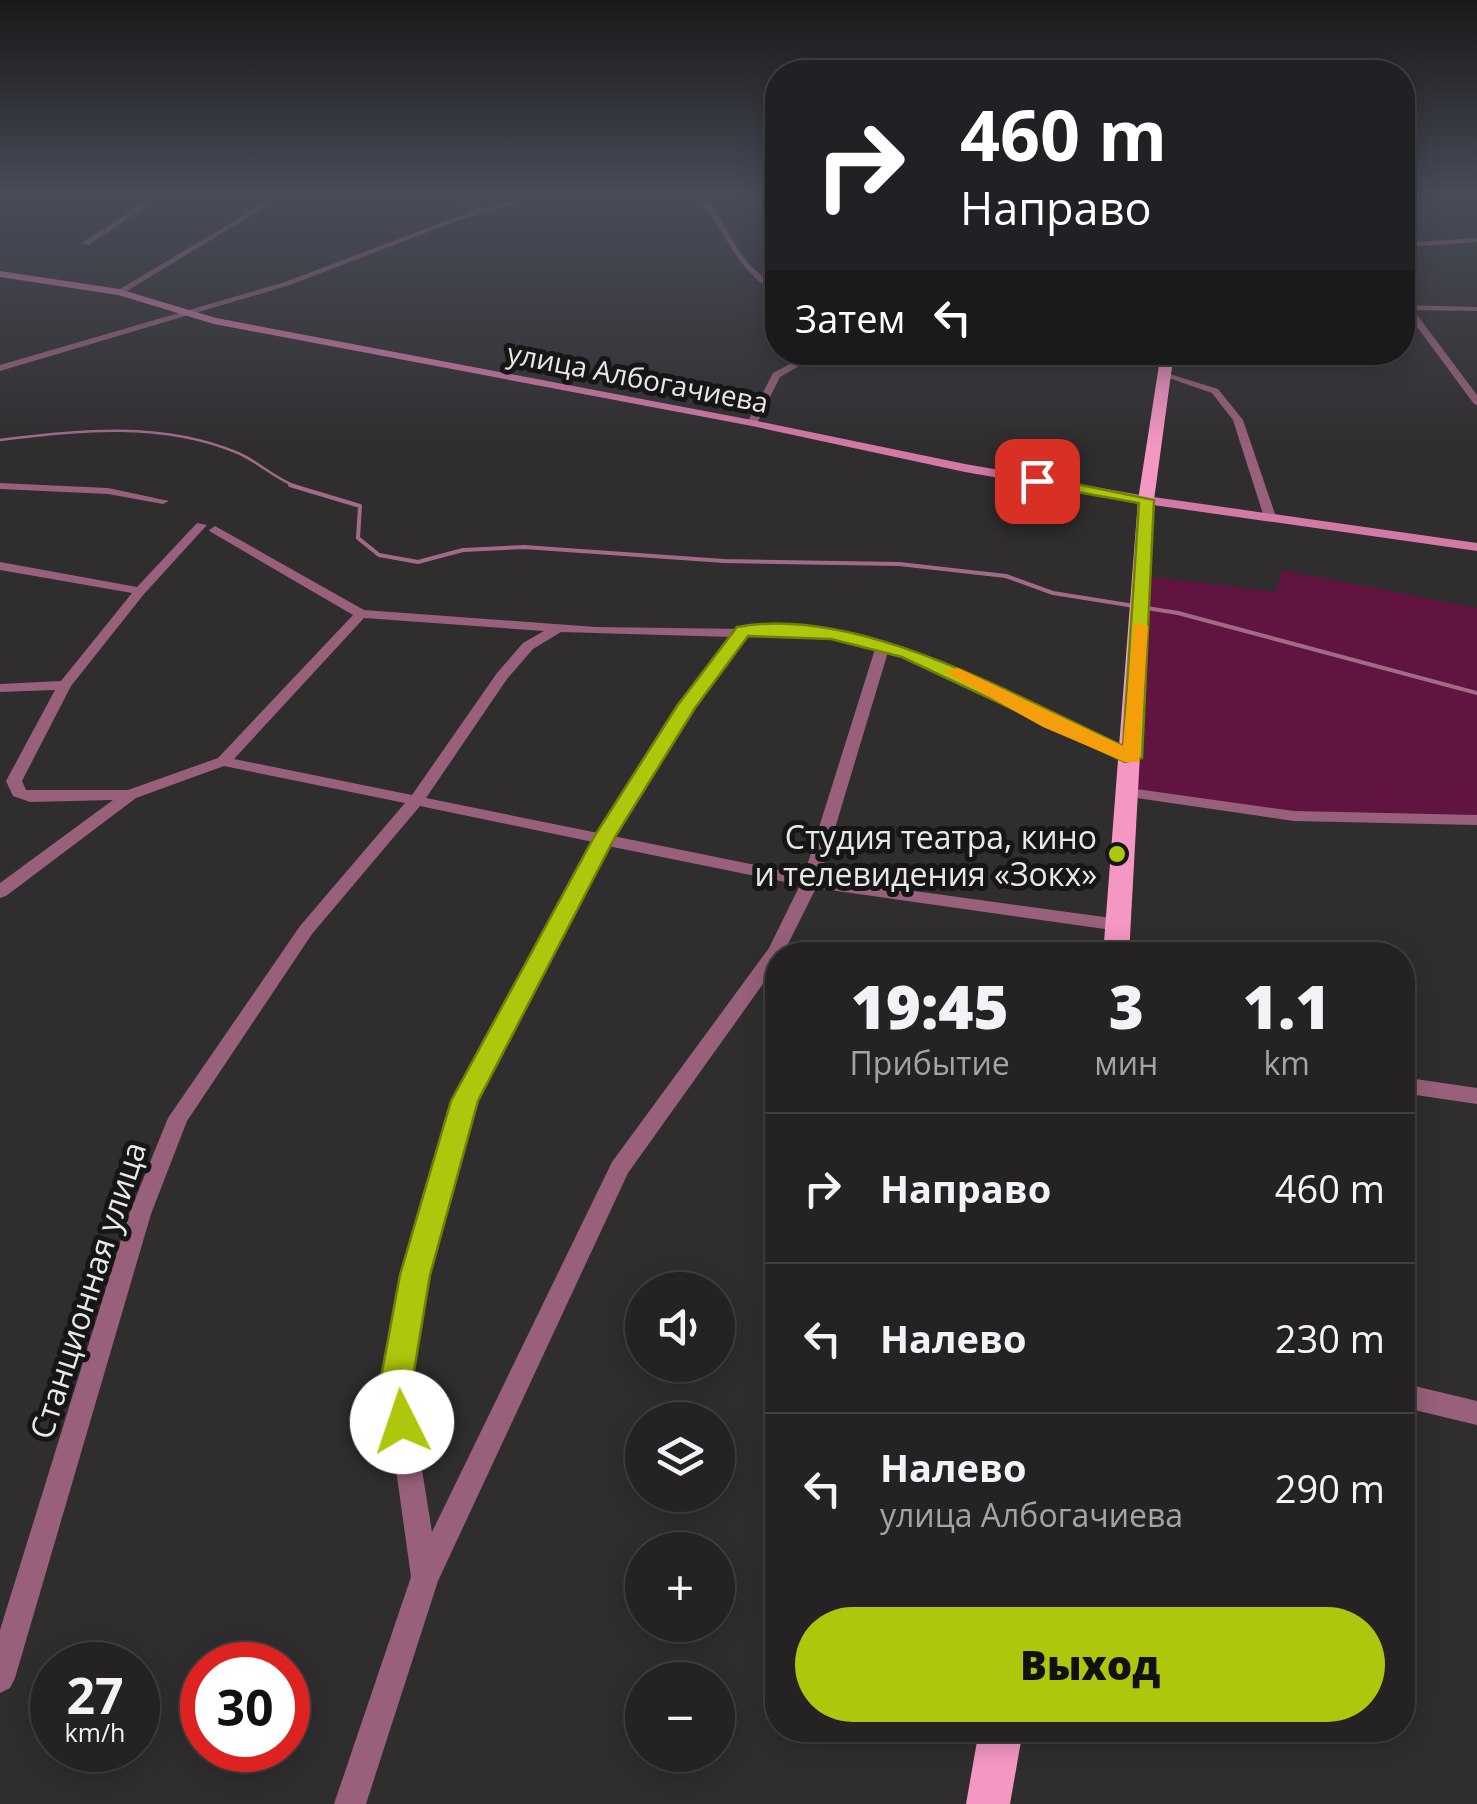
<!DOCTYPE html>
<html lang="ru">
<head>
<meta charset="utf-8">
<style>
	body { margin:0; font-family:"Open Sans",sans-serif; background:#302f30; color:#f1f3f6; height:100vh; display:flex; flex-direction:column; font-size:38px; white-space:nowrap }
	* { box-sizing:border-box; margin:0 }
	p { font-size:32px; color:#a3a4a6 }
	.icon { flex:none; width:55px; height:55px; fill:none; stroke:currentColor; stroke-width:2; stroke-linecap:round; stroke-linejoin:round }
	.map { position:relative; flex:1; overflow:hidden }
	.panel { position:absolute; left:765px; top:942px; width:650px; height:800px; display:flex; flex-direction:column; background:#242223; border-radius:40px; box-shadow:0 5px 25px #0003,0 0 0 2px #413f41 }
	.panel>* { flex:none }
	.banner { position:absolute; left:765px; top:60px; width:650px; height:305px; border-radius:40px; box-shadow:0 5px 25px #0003,0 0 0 2px #413f41; background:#202124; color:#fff; overflow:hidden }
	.controls { position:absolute; left:625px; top:1272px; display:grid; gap:20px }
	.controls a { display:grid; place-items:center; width:110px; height:110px; border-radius:50%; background:#242223; box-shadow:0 5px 25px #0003,0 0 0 2px #413f41; font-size:50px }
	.speed { position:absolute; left:30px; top:1642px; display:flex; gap:20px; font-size:50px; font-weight:700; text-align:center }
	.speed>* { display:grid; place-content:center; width:130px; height:130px; border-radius:50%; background:#242223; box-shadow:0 5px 25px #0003,0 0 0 2px #413f41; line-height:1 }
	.speed small { font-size:25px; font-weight:400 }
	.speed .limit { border:15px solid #d22; background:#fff; color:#111 }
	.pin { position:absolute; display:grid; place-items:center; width:85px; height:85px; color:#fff; margin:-42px; border-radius:20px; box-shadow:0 5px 15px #0006 }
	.me { position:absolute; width:110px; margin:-55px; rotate:356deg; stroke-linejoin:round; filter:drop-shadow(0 0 8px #0008) }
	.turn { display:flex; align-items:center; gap:35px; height:210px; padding:0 30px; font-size:45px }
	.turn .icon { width:130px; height:130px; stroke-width:2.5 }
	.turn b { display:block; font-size:70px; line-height:85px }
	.then { display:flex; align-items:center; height:95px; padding:0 30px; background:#0003; gap:20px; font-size:38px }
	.eta { display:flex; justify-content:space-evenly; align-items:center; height:170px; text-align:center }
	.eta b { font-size:60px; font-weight:800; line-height:70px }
	.button { display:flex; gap:20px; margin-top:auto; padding:20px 30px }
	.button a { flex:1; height:115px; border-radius:60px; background:#aec60c; color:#111; font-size:40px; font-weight:800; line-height:115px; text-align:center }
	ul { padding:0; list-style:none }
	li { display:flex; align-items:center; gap:30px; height:150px; padding:0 30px; border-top:2px solid #413f41 }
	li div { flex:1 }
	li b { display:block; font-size:38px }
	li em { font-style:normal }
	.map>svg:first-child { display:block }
</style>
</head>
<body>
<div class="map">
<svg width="1477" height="1804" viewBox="0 0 1477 1804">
	<rect width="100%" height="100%" fill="#302d2f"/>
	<!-- green -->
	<path fill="#621441" d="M 1282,570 L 1477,608 L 1477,820 L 1294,816 L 1129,793 L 1143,576 L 1276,592 Z"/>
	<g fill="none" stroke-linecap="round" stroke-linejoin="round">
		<!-- stream-far1 -->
		<path stroke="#a36a88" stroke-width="2.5" d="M 0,440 C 78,430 162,421 238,453 C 259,462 276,480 298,487"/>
		<!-- stream -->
		<path stroke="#a36a88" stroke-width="4" d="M 290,485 L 360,506 L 358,538 L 379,555 L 418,562 L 463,550 L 524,547 L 724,561 L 899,564 L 1006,576 L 1053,593 L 1178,613 L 1477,693"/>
		<!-- street -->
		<g fill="#98607a" fill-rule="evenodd">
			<path d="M 156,195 L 163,195 L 89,245 L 82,243 Z"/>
			<path d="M 278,195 L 285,195 L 122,294 L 115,292 Z"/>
			<path d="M 468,195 L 475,195 L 464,203 L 480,209 L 533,195 L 545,195 L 462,219 L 290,285 L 0,371 L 0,365 L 285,282 L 475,210 L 456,204 Z"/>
			<path d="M 694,195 L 701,195 C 721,211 727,235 742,255 C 751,268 764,278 778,288 L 778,294 C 731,269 728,228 694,195 Z"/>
			<path d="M 1477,238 L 1477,242 L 1402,247 L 1402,243 Z"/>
			<path d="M 1402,305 L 1477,307 L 1477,311 L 1408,310 L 1418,316 L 1477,395 L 1477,405 L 1474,404 L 1412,320 L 1402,313 Z"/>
			<path d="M 800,352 L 809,352 L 811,359 L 780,377 L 757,423 L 748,425 L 747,423 L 773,373 L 801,358 Z"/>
			<path d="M 1160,371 L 1218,389 L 1243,420 L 1275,514 L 1273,516 L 1263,514 L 1233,420 L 1212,393 L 1160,375 Z"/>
			<path d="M 0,483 L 108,488 L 169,501 L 163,504 L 108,494 L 0,489 Z"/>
			<path d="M 197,523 L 207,525 L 144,594 L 71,686 L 22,781 L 26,790 L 128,790 L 218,758 L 353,615 L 211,532 L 209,530 L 215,526 L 364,610 L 596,627 L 831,630 L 913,650 L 1140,757 L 1137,760 L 1127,760 L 903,656 L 888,652 L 820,878 L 1119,919 L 1128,925 L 1119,931 L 816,888 L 783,954 L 778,955 L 778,963 L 628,1173 L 438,1581 L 366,1804 L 334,1804 L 411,1577 L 384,1383 L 403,1275 L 455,1101 L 593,842 L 420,806 L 312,934 L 187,1121 L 151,1214 L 15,1678 L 10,1688 L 0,1693 L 0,1630 L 129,1214 L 168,1118 L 300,926 L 405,803 L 224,766 L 136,798 L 6,896 L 0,898 L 0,883 L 113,800 L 30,802 L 13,796 L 6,781 L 55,690 L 0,692 L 0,684 L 61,681 L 132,593 L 0,570 L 0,562 L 137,587 ZM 364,618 L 544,631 L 523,643 L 497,673 L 412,795 L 234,759 ZM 561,632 L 732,637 L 680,706 L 598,833 L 426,798 L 507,679 L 533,649 ZM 745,637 L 831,638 L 875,649 L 804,875 L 613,836 L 693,707 ZM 608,846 L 800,885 L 769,948 L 612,1162 L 432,1532 L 408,1383 L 427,1275 L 475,1101 Z"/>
			<path d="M 1129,788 L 1294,811 L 1477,815 L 1477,825 L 1294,821 L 1123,796 L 1121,793 L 1123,790 Z"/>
			<path d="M 1402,1077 L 1477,1088 L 1477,1104 L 1402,1093 Z"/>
			<path d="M 1402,1383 L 1477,1401 L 1477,1425 L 1402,1407 Z"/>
		</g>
		<!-- secondary -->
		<path fill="#d379a5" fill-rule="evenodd" d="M 0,271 L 119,289 L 216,318 L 752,420 L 965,464 L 1146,496 L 1477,543 L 1477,551 L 1146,504 L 965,472 L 752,426 L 214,324 L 118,295 L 0,277 Z"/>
		<!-- primary -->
		<g fill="#f497c3" fill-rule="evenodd">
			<path d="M 1161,352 L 1174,352 L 1154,500 L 1129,955 L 1103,955 L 1138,500 Z"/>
			<path d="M 979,1730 L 1023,1730 L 1010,1804 L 966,1804 Z"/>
		</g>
	</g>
	<!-- sky -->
	<linearGradient id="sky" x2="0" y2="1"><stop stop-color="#1a191a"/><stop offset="0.44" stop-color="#484c58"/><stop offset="1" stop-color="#484c58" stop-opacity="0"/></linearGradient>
	<rect width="1477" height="447" fill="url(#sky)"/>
	<!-- route -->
	<path fill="#aec60c" stroke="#718108" stroke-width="2.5" d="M 1037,476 L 1154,500 L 1142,758 L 1125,762 L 902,657 L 831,639 L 748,636 L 695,708 L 615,837 L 478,1101 L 430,1275 L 412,1383 L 419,1422 L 414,1433 L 402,1437 L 390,1433 L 380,1383 L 400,1275 L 451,1101 L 594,837 L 677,706 L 737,627 C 857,604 1015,696 1123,746 L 1139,503 L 1032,484 Z"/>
	<!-- slow -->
	<path fill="#f59e0b" d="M 1134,622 L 1148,626 L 1139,762 L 1125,762 L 1043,727 L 943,671 L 958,668 L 1123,746 Z"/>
	<!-- markers -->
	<circle fill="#aec60c" stroke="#171617" stroke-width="4" cx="1117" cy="854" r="10"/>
	<g text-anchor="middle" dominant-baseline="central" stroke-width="10" stroke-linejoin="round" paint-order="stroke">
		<!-- far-street labels -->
		<g font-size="28" fill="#e9e7e7" stroke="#171617">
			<text transform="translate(638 377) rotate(11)">улица Албогачиева</text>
		</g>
		<!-- poi labels -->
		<g font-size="32" fill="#e9e7e7" stroke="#171617" text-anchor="end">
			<text x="1097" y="836">Студия театра, кино<tspan x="1097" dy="37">и телевидения «Зокх»</tspan></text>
		</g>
		<!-- street labels -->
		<g font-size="32" fill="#e9e7e7" stroke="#171617">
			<text transform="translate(87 1290) rotate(-72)">Станционная улица</text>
		</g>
	</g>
</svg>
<div class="controls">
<a><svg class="icon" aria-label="sound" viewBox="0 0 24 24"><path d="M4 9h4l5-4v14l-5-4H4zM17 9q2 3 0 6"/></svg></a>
<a><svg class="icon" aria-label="layers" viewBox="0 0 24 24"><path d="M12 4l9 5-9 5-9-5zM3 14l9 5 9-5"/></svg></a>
<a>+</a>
<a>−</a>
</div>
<div class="speed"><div>27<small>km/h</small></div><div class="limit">30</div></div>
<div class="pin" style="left:1037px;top:481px;background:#d93025"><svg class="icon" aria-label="arrive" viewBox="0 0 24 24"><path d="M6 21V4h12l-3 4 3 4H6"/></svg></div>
<svg class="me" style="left:402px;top:1422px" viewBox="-20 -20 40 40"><circle r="19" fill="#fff"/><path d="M0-13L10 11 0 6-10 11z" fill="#aec60c"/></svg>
<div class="banner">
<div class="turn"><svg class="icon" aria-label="right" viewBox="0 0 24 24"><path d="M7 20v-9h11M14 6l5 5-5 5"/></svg><div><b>460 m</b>Направо</div></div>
<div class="then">Затем<svg class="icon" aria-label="left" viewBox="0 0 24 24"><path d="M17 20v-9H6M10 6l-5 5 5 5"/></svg></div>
</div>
<section class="panel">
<div class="eta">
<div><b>19:45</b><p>Прибытие</p></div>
<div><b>3</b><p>мин</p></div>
<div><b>1.1</b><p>km</p></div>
</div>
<ul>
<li><svg class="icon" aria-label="right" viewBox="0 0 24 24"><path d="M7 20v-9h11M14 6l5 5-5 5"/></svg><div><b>Направо</b></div><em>460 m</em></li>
<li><svg class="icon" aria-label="left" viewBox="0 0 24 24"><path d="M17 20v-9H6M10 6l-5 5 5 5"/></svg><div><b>Налево</b></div><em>230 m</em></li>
<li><svg class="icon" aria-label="left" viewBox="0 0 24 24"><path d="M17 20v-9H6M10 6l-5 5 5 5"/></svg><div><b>Налево</b><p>улица Албогачиева</p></div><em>290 m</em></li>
</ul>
<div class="button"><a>Выход</a></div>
</section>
</div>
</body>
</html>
